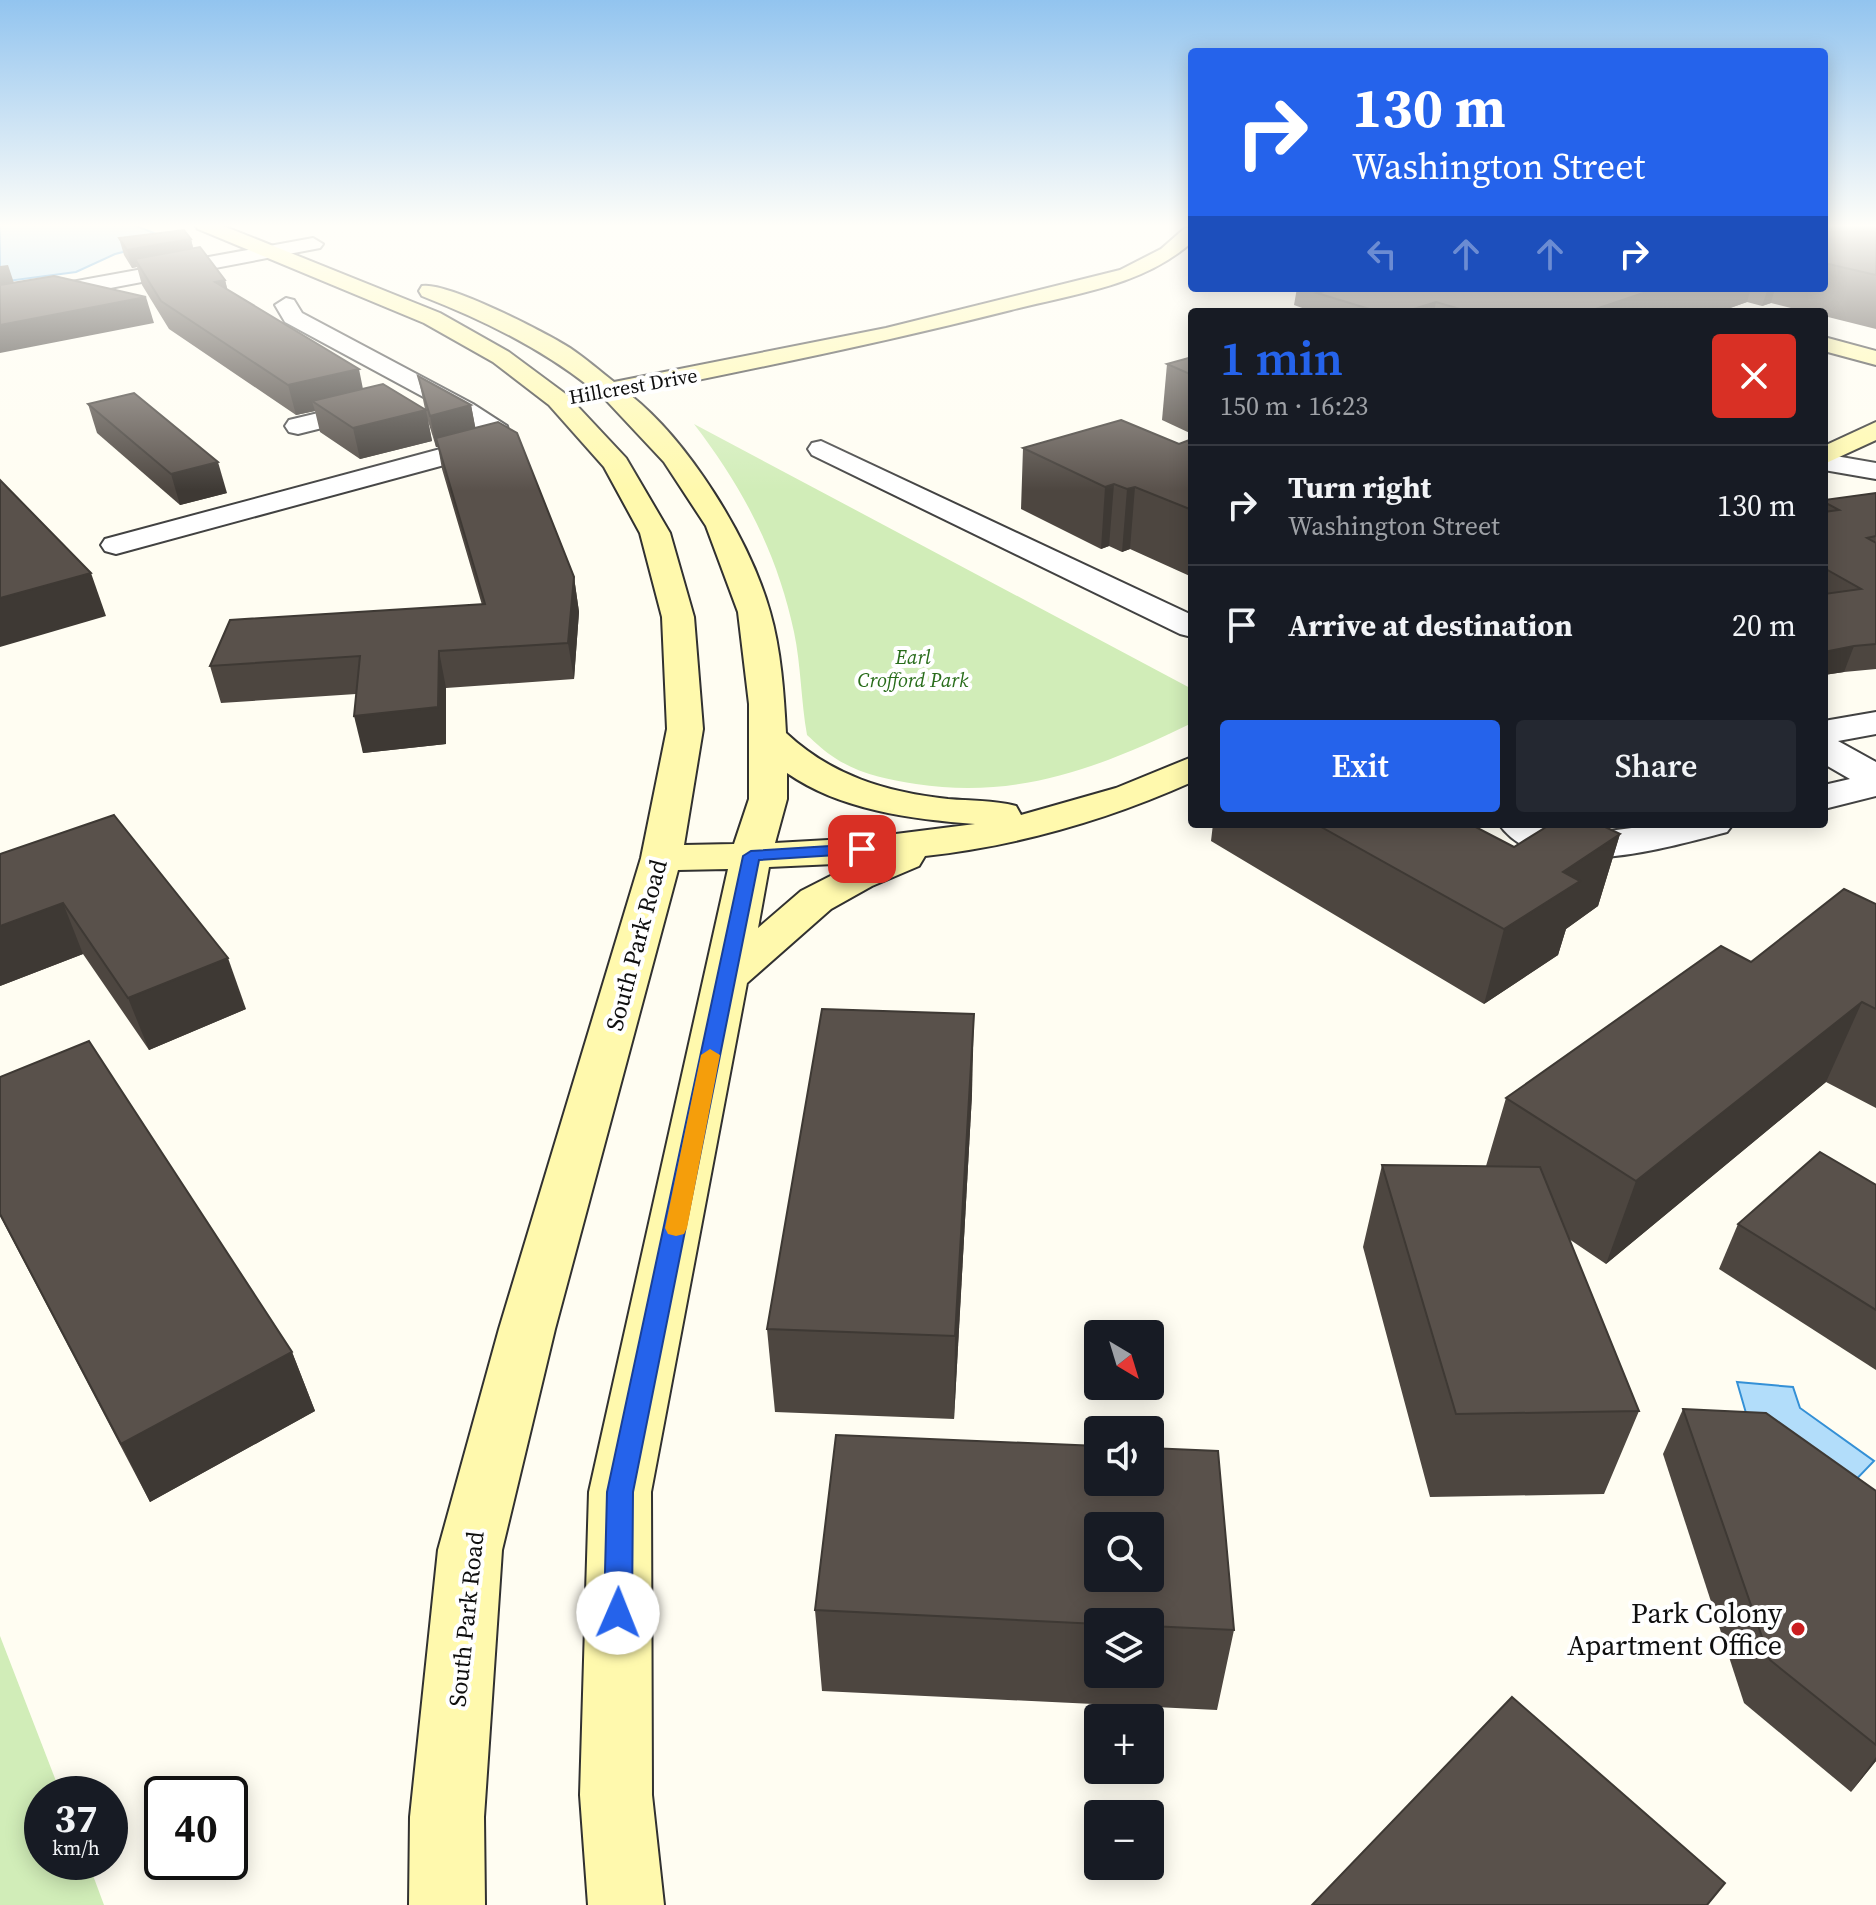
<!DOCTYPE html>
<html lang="en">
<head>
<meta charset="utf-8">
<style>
	body { margin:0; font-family:"Source Serif 4",serif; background:#242831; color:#f1f3f6; height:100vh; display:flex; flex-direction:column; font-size:30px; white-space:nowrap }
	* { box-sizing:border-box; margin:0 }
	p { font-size:26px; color:#9ea1a6 }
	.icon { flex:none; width:44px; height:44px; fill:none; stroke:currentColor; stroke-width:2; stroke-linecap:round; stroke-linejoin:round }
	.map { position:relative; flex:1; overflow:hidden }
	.details { position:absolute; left:1188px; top:308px; width:640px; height:520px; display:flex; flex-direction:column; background:#171b24; border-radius:8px; box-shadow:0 4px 20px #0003 }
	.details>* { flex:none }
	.top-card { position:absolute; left:1188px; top:48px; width:640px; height:244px; border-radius:8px; box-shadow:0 4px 20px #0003; background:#2563eb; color:#fff; overflow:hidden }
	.needle { width:52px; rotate:142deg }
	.buttons { position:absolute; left:1084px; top:1320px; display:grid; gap:16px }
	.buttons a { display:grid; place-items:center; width:80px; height:80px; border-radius:8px; background:#171b24; box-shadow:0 4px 20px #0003; font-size:40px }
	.speed { position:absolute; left:24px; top:1776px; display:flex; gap:16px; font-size:40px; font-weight:700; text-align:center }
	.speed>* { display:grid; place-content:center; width:104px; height:104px; border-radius:50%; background:#171b24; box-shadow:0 4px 20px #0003; line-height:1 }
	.speed small { font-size:20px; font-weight:400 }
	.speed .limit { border:4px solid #111; border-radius:12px; background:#fff; color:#111 }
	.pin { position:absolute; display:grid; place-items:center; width:68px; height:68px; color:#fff; margin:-34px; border-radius:16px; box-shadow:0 4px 12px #0006 }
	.me { position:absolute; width:88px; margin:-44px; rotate:1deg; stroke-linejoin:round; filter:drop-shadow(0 0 6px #0008) }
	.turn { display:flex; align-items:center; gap:28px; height:168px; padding:0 32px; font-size:36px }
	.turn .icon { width:104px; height:104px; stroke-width:2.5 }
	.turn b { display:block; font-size:56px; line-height:68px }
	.lanes { display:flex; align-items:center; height:76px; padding:0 32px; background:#0003; justify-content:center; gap:40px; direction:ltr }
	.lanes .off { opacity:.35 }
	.round { display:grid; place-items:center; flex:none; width:84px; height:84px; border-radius:8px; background:#242831 }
	.overview { display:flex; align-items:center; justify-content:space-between; height:136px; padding:0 32px }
	h1 { font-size:48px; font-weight:600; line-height:60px; color:#2563eb }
	.cta { display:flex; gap:16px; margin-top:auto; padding:16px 32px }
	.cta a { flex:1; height:92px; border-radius:8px; background:#2563eb; color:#fff; font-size:32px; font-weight:600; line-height:92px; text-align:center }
	.cta a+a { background:#242831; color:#f1f3f6 }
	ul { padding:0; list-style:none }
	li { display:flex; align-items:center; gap:24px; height:120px; padding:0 32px; border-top:2px solid #363941 }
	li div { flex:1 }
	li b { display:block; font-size:30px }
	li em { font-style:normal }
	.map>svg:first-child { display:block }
</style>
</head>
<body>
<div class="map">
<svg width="1876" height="1905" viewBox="0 0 1876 1905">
	<rect width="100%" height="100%" fill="#fffdf2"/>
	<!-- green -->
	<g fill="#d1edb8">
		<path d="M 694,424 L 1192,689 L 1192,723 C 1101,767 1018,800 916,784 C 889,780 859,774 835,758 C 825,752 816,743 807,735 C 801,701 801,665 794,632 C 777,552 743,488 694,424 Z"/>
		<path d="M 0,1636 L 61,1794 L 42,1794 L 42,1862 L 88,1862 L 104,1905 L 0,1905 Z"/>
	</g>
	<!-- water -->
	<g fill="#b2ddfa" stroke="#3490d6" stroke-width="2">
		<path d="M 0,225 L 134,225 L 159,235 L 147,246 L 115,254 L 76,272 L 0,282 Z"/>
		<path d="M 1737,1382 L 1793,1387 L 1800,1408 L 1874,1461 L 1845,1491 L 1748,1420 Z"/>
	</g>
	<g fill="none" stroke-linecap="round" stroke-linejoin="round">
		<!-- street casing -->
		<g stroke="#424242" stroke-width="4">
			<g id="street">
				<path d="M 313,238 L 323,244 L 320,248 L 0,309 L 0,295 Z"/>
				<path d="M 286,298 L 294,300 L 302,313 L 473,404 L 507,426 L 511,442 L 507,448 L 127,551 L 116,554 L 105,551 L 101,545 L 105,539 L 485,437 L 455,414 L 285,322 L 275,305 Z"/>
				<path d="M 377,399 L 386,402 L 390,407 L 386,412 L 298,434 L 289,432 L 285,426 L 289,420 Z"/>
				<path d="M 821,441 L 1192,615 L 1192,637 L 1180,634 L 812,455 L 808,449 L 812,443 Z"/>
				<path d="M 1824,454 L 1876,463 L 1876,479 L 1824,470 Z"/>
				<path d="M 1876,712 L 1876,734 L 1838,741 L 1876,762 L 1876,796 L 1824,809 L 1824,785 L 1850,779 L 1824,764 L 1824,721 Z"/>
				<path d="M 1499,824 L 1545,824 L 1563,832 L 1586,834 L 1662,824 L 1733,824 L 1727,832 C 1668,847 1542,886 1499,824 Z"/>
			</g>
		</g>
		<!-- secondary casing -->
		<g stroke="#313131" stroke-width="4">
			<g id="secondary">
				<path d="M 195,225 L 221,225 L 440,313 L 509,352 L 567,395 L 626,458 L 670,533 L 694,617 L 703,729 L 684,845 L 734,844 L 749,799 L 749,704 L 738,612 L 706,526 L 664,462 L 605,399 L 589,402 L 580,400 L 577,395 L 580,390 L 590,387 C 539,347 483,320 422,296 L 419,291 L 422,286 C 446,281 547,333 570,348 C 585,358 600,371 614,382 L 886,328 L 1120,270 L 1161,249 L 1185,228 L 1192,226 L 1192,242 C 1143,286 1073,294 1011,310 C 885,342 757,368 629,394 C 689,441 750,540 770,612 C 781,650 784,694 786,733 C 832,776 886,792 948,799 C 971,801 994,800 1016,806 L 1021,815 L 1116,788 L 1192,757 L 1192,782 C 1107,820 1017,846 925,856 L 919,866 L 872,886 L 831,909 L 747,983 L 651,1492 L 652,1795 L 664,1905 L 588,1905 L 580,1795 L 589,1492 L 728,869 L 678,870 L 555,1329 L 502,1550 L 484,1817 L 485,1905 L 409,1905 L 410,1817 L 438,1550 L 499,1329 L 641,858 L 667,729 L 662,617 L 640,533 L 604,467 L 549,405 L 493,362 L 424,323 L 198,229 ZM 787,773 C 840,810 911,819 975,824 L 864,838 L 775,843 L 787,799 ZM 856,863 L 801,891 L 758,928 L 769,867 Z"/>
				<path d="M 1824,337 L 1876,351 L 1876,365 L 1824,351 Z"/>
				<path d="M 1876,422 L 1876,440 L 1824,464 L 1824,446 Z"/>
			</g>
		</g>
		<!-- street -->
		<use href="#street" fill="#fff" fill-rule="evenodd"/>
		<!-- secondary -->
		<use href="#secondary" fill="#fff9ad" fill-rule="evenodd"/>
	</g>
	<!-- wall -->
	<g fill="#4d4640" fill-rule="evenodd">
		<path d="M 1824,225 L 1876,225 L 1876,329 L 1824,316 L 1824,312 L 1807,312 L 1771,303 L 1762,306 L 1747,302 L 1719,312 L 1313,312 L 1294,305 L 1297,288 L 1824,288 Z"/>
		<path d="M 119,238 L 191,239 L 193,248 L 225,280 L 227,289 L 363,389 L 425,409 L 418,376 L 471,405 L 475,427 L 574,577 L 579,612 L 574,679 L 446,688 L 446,744 L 363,753 L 356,694 L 221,703 L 210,666 L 482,605 L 442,469 L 438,447 L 436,447 L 428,421 L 432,441 L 360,459 L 320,432 L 315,411 L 296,415 L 169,329 L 142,285 L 137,267 L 132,268 L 124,255 Z"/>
		<path d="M 1192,357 L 1192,434 L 1162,420 L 1167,364 Z"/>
		<path d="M 88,404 L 227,493 L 180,505 L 97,433 Z"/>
		<path d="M 1192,439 L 1192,577 L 1130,549 L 1122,552 L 1109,546 L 1101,549 L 1021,509 L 1023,448 L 1179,444 Z"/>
		<path d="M 1876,493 L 1876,669 L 1844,672 L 1824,675 L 1824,500 Z"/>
		<path d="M 1213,824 L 1470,824 L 1514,847 L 1620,834 L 1598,906 L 1566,929 L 1558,955 L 1484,1004 L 1211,841 Z"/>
		<path d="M 0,854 L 246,1009 L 149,1050 L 83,954 L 0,986 Z"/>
		<path d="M 1876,904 L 1876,1108 L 1826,1082 L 1606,1264 L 1569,1239 L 1639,1411 L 1604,1494 L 1430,1497 L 1363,1247 L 1382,1165 L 1486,1166 L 1506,1098 L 1751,962 Z"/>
		<path d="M 0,1077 L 292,1352 L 315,1411 L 150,1502 L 0,1216 Z"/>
		<path d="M 972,1094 L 954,1419 L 775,1412 L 767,1329 Z"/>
		<path d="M 1876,1185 L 1876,1370 L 1719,1269 L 1738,1224 Z"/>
		<path d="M 1683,1409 L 1876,1491 L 1876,1761 L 1851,1792 L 1744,1703 L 1663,1454 Z"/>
		<path d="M 836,1435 L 1098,1446 L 1098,1482 L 1150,1482 L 1150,1448 L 1218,1451 L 1234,1630 L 1217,1710 L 822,1691 L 815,1610 ZM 1098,1526 L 1150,1526 L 1150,1578 L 1098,1578 ZM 1098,1622 L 1150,1622 L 1150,1674 L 1098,1674 Z"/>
	</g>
	<!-- shaded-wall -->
	<g fill="#3e3934">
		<path d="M 191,239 L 195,256 L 135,259 L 137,267 L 132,268 L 127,250 Z"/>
		<path d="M 8,265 L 16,289 L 0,293 L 0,266 Z"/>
		<path d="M 225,280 L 232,307 L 215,282 Z"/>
		<path d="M 1658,288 L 1751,288 L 1747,302 L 1719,312 L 1587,312 Z"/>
		<path d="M 1768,288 L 1775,288 L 1771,303 L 1762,306 Z"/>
		<path d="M 146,297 L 154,323 L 0,353 L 0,325 Z"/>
		<path d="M 1436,302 L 1434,312 L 1404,312 Z"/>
		<path d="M 359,369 L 365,399 L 312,401 L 315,411 L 296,415 L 288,385 Z"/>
		<path d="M 471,405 L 477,436 L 436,438 L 438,447 L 436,447 L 430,416 Z"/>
		<path d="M 426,410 L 432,441 L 360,459 L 353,428 Z"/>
		<path d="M 218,462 L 227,493 L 180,505 L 171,474 Z"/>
		<path d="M 1114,484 L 1109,546 L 1101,549 L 1105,487 Z"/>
		<path d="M 1135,487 L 1130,549 L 1122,552 L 1127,489 Z"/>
		<path d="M 91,573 L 106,616 L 0,647 L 0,598 Z"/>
		<path d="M 574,577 L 579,612 L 574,679 L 568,643 Z"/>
		<path d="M 1854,646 L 1844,672 L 1824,675 L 1824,652 Z"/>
		<path d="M 439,651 L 446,688 L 446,744 L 363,753 L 354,716 Z"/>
		<path d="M 1620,834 L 1598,906 L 1566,929 L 1558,955 L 1484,1004 L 1504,929 L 1563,872 Z"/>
		<path d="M 63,903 L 83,954 L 0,986 L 0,926 Z"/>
		<path d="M 228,958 L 246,1009 L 149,1050 L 128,998 Z"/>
		<path d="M 1862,1002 L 1826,1082 L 1606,1264 L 1636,1181 Z"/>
		<path d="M 974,1014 L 972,1094 L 954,1419 L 955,1336 Z"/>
		<path d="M 292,1352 L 315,1411 L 150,1502 L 121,1444 Z"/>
		<path d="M 1876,1757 L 1876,1761 L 1851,1792 Z"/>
	</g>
	<!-- building -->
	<g fill="#59514b" stroke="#3e3934" stroke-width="2" fill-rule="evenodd">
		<path d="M 1824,225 L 1876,225 L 1876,275 L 1824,263 Z"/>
		<path d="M 184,230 L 191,239 L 127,250 L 119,238 Z"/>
		<path d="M 200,247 L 225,280 L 215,282 L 359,369 L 288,385 L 161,301 L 135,259 Z"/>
		<path d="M 54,276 L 146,297 L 0,325 L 0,285 Z"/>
		<path d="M 1335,288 L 1658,288 L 1587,312 L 1470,312 L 1436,302 L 1404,312 L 1379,312 L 1317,293 Z"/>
		<path d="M 1192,357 L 1192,375 L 1167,364 Z"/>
		<path d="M 418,376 L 471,405 L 430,416 Z"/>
		<path d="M 383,384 L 426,410 L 353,428 L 312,401 Z"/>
		<path d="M 134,393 L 218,462 L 171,474 L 88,404 Z"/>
		<path d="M 1121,420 L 1179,444 L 1192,439 L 1192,510 L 1135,487 L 1127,489 L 1114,484 L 1105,487 L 1023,448 Z"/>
		<path d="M 498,422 L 517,433 L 574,577 L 568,643 L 439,651 L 438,707 L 354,716 L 360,656 L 210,666 L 230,620 L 485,604 L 436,438 Z"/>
		<path d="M 0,480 L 91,573 L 0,598 Z"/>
		<path d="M 1876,493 L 1876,536 L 1867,538 L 1876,543 L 1876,644 L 1854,646 L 1824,652 L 1824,594 L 1861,589 L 1824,568 L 1824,512 L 1839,510 L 1824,502 L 1824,500 Z"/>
		<path d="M 114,815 L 228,958 L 128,998 L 63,903 L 0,926 L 0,854 Z"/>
		<path d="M 1316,824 L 1470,824 L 1514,847 L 1551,824 L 1599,824 L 1620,834 L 1563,872 L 1580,881 L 1504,929 Z"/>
		<path d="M 1844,889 L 1876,904 L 1876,1009 L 1862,1002 L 1636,1181 L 1506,1098 L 1721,946 L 1751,962 Z"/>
		<path d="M 822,1009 L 974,1014 L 955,1336 L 767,1329 Z"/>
		<path d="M 89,1041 L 292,1352 L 121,1444 L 0,1214 L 0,1077 Z"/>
		<path d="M 1820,1152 L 1876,1185 L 1876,1310 L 1738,1224 Z"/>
		<path d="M 1382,1165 L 1540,1167 L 1639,1411 L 1456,1414 Z"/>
		<path d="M 1683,1409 L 1766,1413 L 1876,1491 L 1876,1745 L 1770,1660 Z"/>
		<path d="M 836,1435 L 1098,1446 L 1098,1482 L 1150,1482 L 1150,1448 L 1218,1451 L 1234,1630 L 1150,1626 L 1150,1622 L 1098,1622 L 1098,1624 L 815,1610 ZM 1098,1526 L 1150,1526 L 1150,1578 L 1098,1578 Z"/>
		<path d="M 1512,1697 L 1725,1883 L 1707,1905 L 1312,1905 Z"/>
	</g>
	<!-- sky -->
	<linearGradient id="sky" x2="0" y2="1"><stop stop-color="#92c4ef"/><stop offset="0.46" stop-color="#fffef9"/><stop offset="1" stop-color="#fffef9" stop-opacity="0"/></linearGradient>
	<rect width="1876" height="491" fill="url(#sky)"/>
	<!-- route -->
	<path fill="#2563eb" stroke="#184099" stroke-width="2" d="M 862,844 L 868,846 L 870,849 L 868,853 L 759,860 L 633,1492 L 632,1613 L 628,1622 L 618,1626 L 608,1622 L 604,1613 L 607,1492 L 743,856 L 751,851 Z"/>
	<!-- slow -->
	<path fill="#f59e0b" d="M 710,1049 L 720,1055 L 687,1228 L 684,1234 L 676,1236 L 668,1234 L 665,1228 L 701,1055 Z"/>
	<!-- markers -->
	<circle fill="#ca1d1f" stroke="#fff" stroke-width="3" cx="1798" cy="1629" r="8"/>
	<g text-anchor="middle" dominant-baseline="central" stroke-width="8" stroke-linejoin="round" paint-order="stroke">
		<!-- far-street labels -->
		<g font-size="20" fill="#0f0f0f" stroke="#fff">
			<text transform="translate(633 386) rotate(-10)">Hillcrest Drive</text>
		</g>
		<!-- far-park labels -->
		<g font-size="20" font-style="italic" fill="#286c1a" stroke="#fff">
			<text x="913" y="657">Earl<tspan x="913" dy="23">Crofford Park</tspan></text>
		</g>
		<!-- street labels -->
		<g font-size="24" fill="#0f0f0f" stroke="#fff">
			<text transform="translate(636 945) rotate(-75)">South Park Road</text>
			<text transform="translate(466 1619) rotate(-84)">South Park Road</text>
		</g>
		<!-- near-poi labels -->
		<g font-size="28" fill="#0f0f0f" stroke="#fff" text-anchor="end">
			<text x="1782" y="1613">Park Colony<tspan x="1782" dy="32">Apartment Office</tspan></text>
		</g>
	</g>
</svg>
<div class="buttons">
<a><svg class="needle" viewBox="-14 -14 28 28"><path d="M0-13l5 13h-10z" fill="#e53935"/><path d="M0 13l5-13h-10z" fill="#9ea1a6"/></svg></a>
<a><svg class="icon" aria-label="sound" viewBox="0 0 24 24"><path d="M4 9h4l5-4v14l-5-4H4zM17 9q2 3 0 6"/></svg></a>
<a><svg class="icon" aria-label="search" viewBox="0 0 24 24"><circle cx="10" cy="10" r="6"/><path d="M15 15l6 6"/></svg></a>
<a><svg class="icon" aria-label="layers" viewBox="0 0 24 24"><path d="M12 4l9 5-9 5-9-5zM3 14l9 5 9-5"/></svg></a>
<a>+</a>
<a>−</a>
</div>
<div class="speed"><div>37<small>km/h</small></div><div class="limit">40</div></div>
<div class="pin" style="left:862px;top:849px;background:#d93025"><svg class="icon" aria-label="arrive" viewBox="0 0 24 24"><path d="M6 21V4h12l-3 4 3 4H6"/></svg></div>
<svg class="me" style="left:618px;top:1613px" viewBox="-20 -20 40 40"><circle r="19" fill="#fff"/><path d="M0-13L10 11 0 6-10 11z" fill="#2563eb"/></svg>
<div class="top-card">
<div class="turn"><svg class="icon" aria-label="right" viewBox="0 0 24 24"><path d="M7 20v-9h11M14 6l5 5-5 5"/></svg><div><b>130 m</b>Washington Street</div></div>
<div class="lanes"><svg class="icon off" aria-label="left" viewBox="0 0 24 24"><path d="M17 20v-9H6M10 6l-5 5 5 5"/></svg><svg class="icon off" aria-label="ahead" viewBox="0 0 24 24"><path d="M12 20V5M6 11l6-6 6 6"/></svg><svg class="icon off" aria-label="ahead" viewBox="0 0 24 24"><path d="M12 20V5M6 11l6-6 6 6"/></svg><svg class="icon" aria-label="right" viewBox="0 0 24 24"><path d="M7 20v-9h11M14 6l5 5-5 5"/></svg></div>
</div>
<section class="details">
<div class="overview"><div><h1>1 min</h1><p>150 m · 16:23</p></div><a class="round" style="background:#d93025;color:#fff"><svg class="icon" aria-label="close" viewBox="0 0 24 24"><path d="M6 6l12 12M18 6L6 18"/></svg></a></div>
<ul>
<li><svg class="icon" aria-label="right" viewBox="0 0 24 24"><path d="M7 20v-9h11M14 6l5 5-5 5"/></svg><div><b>Turn right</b><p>Washington Street</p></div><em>130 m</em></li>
<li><svg class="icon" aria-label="arrive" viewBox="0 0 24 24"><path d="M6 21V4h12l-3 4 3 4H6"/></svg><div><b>Arrive at destination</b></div><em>20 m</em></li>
</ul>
<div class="cta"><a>Exit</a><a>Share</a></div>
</section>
</div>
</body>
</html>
